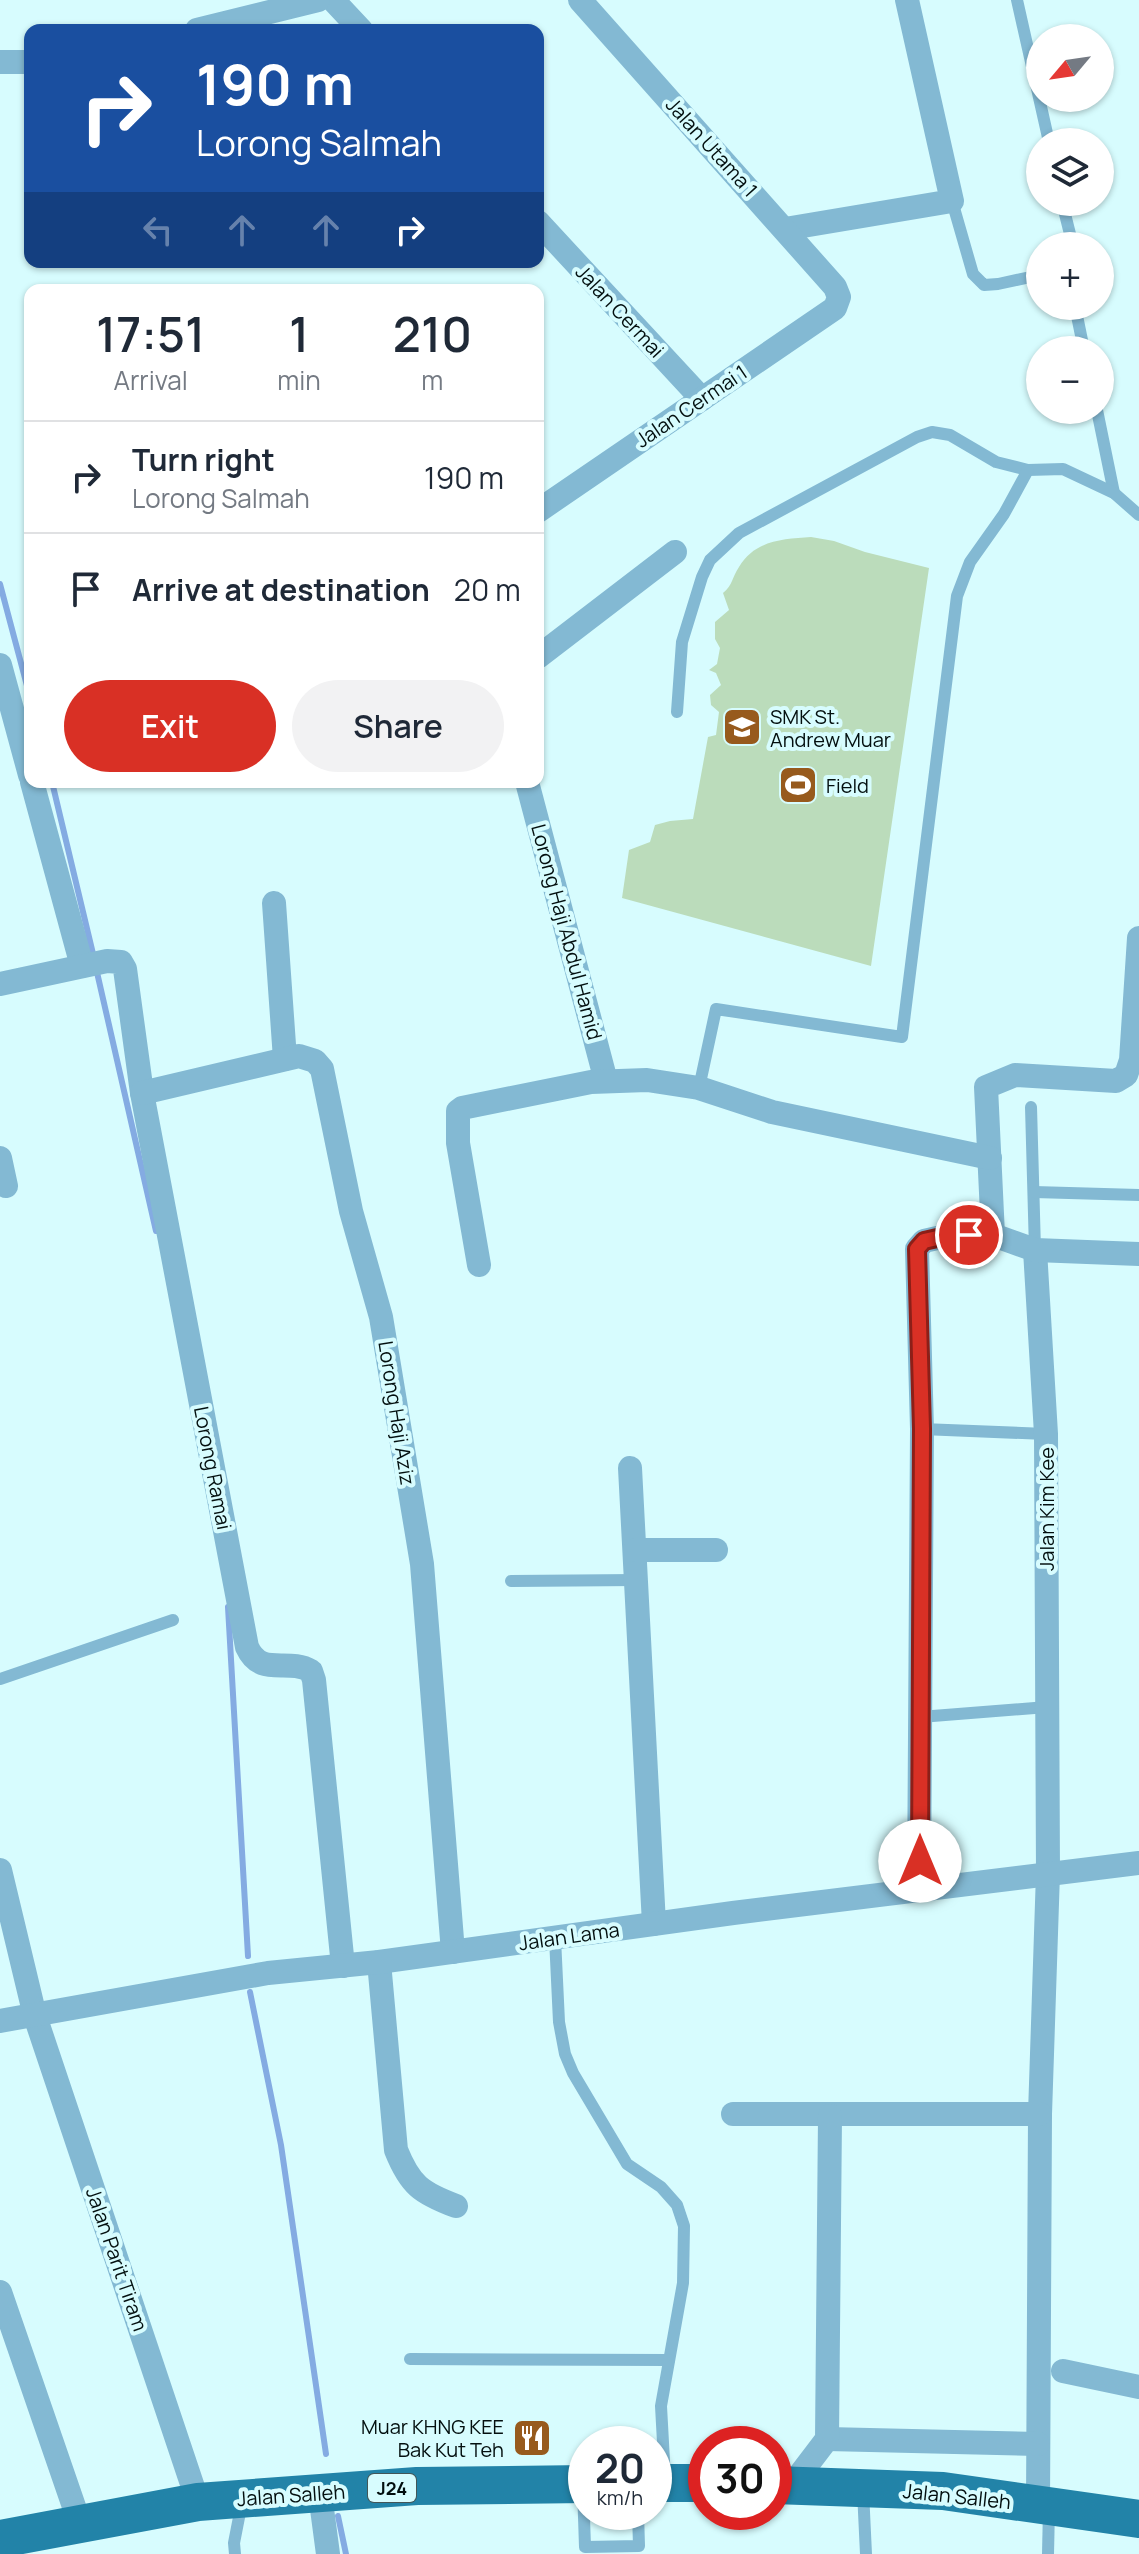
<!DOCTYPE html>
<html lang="en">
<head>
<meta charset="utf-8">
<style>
	body { margin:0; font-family:Manrope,sans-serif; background:#f2f2f3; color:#1f2937; height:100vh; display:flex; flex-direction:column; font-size:30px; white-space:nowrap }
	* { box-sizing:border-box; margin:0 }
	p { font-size:26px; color:#747a83 }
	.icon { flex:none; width:44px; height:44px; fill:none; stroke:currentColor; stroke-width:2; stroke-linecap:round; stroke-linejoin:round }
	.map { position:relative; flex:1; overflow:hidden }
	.drawer { position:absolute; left:24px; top:284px; width:520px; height:504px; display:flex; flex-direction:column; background:#fff; border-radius:16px; box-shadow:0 2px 6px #0004 }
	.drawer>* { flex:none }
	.guide { position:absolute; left:24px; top:24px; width:520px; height:244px; border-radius:16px; box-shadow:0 2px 6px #0004; background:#1a4fa0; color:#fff; overflow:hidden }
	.needle { width:52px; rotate:241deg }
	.tools { position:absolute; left:1026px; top:24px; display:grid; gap:16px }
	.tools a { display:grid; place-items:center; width:88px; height:88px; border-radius:50%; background:#fff; box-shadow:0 2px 6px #0004; font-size:40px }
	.speed { position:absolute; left:568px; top:2426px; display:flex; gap:16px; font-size:40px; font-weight:700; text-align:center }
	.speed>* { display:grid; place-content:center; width:104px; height:104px; border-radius:50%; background:#fff; box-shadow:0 2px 6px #0004; line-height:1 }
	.speed small { font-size:20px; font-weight:400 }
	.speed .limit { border:12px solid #d22; background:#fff; color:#111 }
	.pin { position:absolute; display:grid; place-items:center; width:68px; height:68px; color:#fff; margin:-34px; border:4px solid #fff; border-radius:50%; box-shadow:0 2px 8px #0007 }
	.me { position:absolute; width:88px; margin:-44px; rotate:0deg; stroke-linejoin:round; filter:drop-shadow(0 0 6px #0008) }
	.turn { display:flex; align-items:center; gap:28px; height:168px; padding:0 40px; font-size:36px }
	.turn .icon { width:104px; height:104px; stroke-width:2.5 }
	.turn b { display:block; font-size:56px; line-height:68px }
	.lanes { display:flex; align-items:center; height:76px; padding:0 40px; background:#0003; justify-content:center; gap:40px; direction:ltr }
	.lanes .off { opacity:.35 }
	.eta { display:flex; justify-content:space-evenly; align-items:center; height:136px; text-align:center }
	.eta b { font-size:48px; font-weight:600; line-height:56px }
	.button { display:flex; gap:16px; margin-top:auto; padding:16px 40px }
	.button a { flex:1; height:92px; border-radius:48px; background:#d93025; color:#fff; font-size:32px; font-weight:600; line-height:92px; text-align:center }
	.button a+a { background:#f2f2f3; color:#1f2937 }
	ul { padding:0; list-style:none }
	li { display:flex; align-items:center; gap:24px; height:112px; padding:0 40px; border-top:2px solid #e0e1e3 }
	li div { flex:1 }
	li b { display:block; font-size:30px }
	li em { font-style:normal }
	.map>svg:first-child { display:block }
</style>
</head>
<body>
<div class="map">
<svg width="1139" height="2554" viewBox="0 0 1139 2554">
	<rect width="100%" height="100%" fill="#d7fcfe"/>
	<!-- pitch -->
	<path fill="#bbdcbb" d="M 811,537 L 834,541 L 865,552 L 929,568 L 871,966 L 622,898 L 629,850 L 650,842 L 655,825 L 670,821 L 693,819 L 708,737 L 716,735 L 719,712 L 711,705 L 710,695 L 721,685 L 716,673 L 709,670 L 717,664 L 720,648 L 715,639 L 715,622 L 729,610 L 723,593 C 733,585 732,577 739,567 C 755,540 783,539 811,537 Z"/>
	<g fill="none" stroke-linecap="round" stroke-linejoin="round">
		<!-- stream -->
		<g stroke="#84abe2" stroke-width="6">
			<path d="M 0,584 L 30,697"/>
			<path d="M 52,782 L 94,958"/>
			<path d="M 96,968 L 156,1231"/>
			<path d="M 228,1607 L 248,1956"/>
			<path d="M 250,1992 L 281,2145 L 326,2454"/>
			<path d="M 338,2516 L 346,2554"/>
		</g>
		<!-- service -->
		<g stroke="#83b9d3" stroke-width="12">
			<path d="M 1017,0 L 1049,142"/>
			<path d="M 952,201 L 973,274 L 984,285 L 998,284 L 1040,275"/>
			<path d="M 1062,202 L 1073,246"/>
			<path d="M 1075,306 L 1084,350"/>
			<path d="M 1097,410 L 1114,493"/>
			<path d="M 677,712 L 682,642 L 702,577 L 710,560 L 739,533 L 917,437 L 932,432 L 950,435 L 996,462 L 1028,470 L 1063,469 L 1114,493 L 1139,515"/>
			<path d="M 699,1088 L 716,1009 L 902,1037 L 957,596 L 970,562 L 1004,514 L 1028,470"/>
			<path d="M 1031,1107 L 1035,1250"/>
			<path d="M 1034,1192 L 1139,1195"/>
			<path d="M 922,1429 L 1046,1434"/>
			<path d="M 511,1581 L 637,1580"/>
			<path d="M 0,1679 L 173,1620"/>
			<path d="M 920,1717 L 1047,1707"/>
			<path d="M 555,1938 L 559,2022 L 565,2054 L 573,2073 L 627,2164 L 661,2187 L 677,2205 L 684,2226 L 683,2283 L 661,2406 L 665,2479"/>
			<path d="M 410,2359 L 669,2360"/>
			<path d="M 583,2487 L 585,2547 L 639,2546 L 638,2512"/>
			<path d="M 863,2491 L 866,2554"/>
			<path d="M 235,2554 L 234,2543 L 242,2502"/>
			<path d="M 1048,2554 L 1049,2509"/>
		</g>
		<!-- minor -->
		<g stroke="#83b9d3" stroke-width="24">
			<path d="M 333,0 L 361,30"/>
			<path d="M 197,30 L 318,0"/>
			<path d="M 0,62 L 30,62"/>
			<path d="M 538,222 L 702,399"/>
			<path d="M 785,229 L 952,201 L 907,0"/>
			<path d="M 538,511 L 835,308 L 839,297 L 835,287 L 580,0"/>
			<path d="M 538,657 L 675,552"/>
			<path d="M 0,665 L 30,775"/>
			<path d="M 32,782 L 82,966"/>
			<path d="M 527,782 L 606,1081"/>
			<path d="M 274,903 L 285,1059"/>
			<path d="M 0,984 L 107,961 L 121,962 L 125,969 L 142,1093 L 247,1647 C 261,1678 287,1657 311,1671 L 314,1680 L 343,1966"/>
			<path d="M 142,1093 L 299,1056 L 315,1061 L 322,1069 L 351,1211 L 381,1317 L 422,1564 L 453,1952"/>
			<path d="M 0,1158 L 6,1186"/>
			<path d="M 993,1235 L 986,1087 L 1015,1075 L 1116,1081 L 1126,1075 L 1131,1060 L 1139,938"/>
			<path d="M 1035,1250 L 1046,1434 L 1048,1873 L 1040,2114 L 1038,2505"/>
			<path d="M 479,1265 L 458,1143 L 458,1111 L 462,1108 L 591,1082 L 647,1080 L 699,1088 L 772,1112 L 990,1158"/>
			<path d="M 630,1468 L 654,1924"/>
			<path d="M 635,1550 L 716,1550"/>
			<path d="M 0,1870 L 35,2016 L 198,2502"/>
			<path d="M 919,1889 L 922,1429 L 917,1249 L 924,1241 L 946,1236 L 993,1235 L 1035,1250 L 1139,1254"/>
			<path d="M 379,1962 L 396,2150 C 410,2185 421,2193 456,2206"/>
			<path d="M 0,2021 L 268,1973 L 379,1962 L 733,1913 L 1139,1863"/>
			<path d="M 733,2114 L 1040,2114"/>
			<path d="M 0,2292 L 80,2524"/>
			<path d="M 1063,2371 L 1139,2387"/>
			<path d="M 827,2439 L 1038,2444"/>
			<path d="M 792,2485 L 827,2439 L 830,2116"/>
			<path d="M 320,2494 L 328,2554"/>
		</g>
		<!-- primary -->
		<g stroke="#2283a8" stroke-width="38">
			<path d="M 654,2483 L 706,2483"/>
			<path d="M 774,2485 L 943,2491 L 1139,2519"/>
			<path d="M 0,2539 L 198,2502 L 417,2486 L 586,2484"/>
		</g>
	</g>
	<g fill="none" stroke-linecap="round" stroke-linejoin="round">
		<!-- route casing -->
		<g stroke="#8d1f18" stroke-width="20">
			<path id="route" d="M 920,1861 L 922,1429 L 917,1249 L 924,1241 L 946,1236 L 969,1235"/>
		</g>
		<!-- route -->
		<use href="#route" stroke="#d93025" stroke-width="14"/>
	</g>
	<!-- icons -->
	<defs>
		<g id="school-square" transform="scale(2)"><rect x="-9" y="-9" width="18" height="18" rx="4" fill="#975a1d" stroke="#d7fcfe"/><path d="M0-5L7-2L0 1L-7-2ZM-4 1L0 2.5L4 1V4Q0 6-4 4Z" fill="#fff"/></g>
		<g id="stadium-square" transform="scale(2)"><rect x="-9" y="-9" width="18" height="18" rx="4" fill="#975a1d" stroke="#d7fcfe"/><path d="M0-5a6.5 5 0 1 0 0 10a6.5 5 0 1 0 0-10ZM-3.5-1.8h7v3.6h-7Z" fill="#fff"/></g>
		<g id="restaurant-square" transform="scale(2)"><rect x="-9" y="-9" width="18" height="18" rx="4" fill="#975a1d" stroke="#d7fcfe"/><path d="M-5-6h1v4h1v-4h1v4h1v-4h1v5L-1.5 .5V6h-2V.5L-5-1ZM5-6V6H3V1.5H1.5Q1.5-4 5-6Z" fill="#fff"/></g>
	</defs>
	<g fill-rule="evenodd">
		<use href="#school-square" x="742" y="727"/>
		<use href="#stadium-square" x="798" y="785"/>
		<use href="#restaurant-square" x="532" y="2438"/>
	</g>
	<g text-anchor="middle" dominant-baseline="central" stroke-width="8" stroke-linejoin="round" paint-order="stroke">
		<!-- shield labels -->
		<rect fill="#d7fcfe" stroke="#435657" stroke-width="2" x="368" y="2474" width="48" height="28" rx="6"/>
		<g font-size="18" font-weight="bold" fill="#030f0f">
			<text x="392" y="2488">J24</text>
		</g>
		<!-- street labels -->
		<g font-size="20" fill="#030f0f" stroke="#d7fcfe">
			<text transform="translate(712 147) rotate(48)">Jalan Utama 1</text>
			<text transform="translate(620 311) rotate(47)">Jalan Cermai</text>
			<text transform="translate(691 406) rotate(-34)">Jalan Cermai 1</text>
			<text transform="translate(567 932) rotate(75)">Lorong Haji Abdul Hamid</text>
			<text transform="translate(397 1413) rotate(81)">Lorong Haji Aziz</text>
			<text transform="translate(213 1468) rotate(79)">Lorong Ramai</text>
			<text transform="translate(1046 1509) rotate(-90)">Jalan Kim Kee</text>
			<text transform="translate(569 1936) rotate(-8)">Jalan Lama</text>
			<text transform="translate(117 2259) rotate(71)">Jalan Parit Tiram</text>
			<text transform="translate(291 2495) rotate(-4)">Jalan Salleh</text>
			<text transform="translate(957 2496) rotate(6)">Jalan Salleh</text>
		</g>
		<!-- poi labels -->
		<g font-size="20" fill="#030f0f" stroke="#d7fcfe" text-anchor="start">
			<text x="770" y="716">SMK St.<tspan x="770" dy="23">Andrew Muar</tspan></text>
			<text x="826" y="785">Field</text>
			<text x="504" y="2426" text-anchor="end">Muar KHNG KEE<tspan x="504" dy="23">Bak Kut Teh</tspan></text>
		</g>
	</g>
</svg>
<div class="tools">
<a><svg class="needle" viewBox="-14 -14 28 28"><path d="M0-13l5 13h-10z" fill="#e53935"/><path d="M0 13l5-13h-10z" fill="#747a83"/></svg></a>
<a><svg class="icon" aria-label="layers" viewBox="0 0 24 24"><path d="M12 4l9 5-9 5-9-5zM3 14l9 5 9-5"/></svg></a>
<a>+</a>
<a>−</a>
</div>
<div class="speed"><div>20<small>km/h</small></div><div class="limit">30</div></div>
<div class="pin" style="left:969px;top:1235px;background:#d93025"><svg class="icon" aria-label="arrive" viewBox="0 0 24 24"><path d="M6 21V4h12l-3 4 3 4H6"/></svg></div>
<svg class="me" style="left:920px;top:1861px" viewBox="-20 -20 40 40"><circle r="19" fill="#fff"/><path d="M0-13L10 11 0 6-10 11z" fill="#d93025"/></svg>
<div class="guide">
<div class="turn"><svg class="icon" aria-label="right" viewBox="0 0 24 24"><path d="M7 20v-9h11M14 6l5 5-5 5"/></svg><div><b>190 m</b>Lorong Salmah</div></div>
<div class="lanes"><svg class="icon off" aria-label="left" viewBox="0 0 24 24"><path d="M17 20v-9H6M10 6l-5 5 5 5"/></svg><svg class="icon off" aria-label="ahead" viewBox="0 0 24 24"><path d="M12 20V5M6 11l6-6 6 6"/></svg><svg class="icon off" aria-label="ahead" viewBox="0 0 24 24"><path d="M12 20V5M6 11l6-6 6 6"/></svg><svg class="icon" aria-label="right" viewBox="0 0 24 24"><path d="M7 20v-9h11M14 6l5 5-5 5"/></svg></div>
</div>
<section class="drawer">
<div class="eta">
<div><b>17:51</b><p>Arrival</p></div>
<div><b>1</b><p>min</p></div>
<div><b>210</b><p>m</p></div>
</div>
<ul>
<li><svg class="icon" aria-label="right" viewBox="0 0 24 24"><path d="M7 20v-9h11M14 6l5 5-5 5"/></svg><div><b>Turn right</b><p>Lorong Salmah</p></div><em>190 m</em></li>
<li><svg class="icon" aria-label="arrive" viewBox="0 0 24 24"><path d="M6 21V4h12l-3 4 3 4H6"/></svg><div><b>Arrive at destination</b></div><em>20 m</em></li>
</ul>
<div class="button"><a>Exit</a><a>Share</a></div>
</section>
</div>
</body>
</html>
